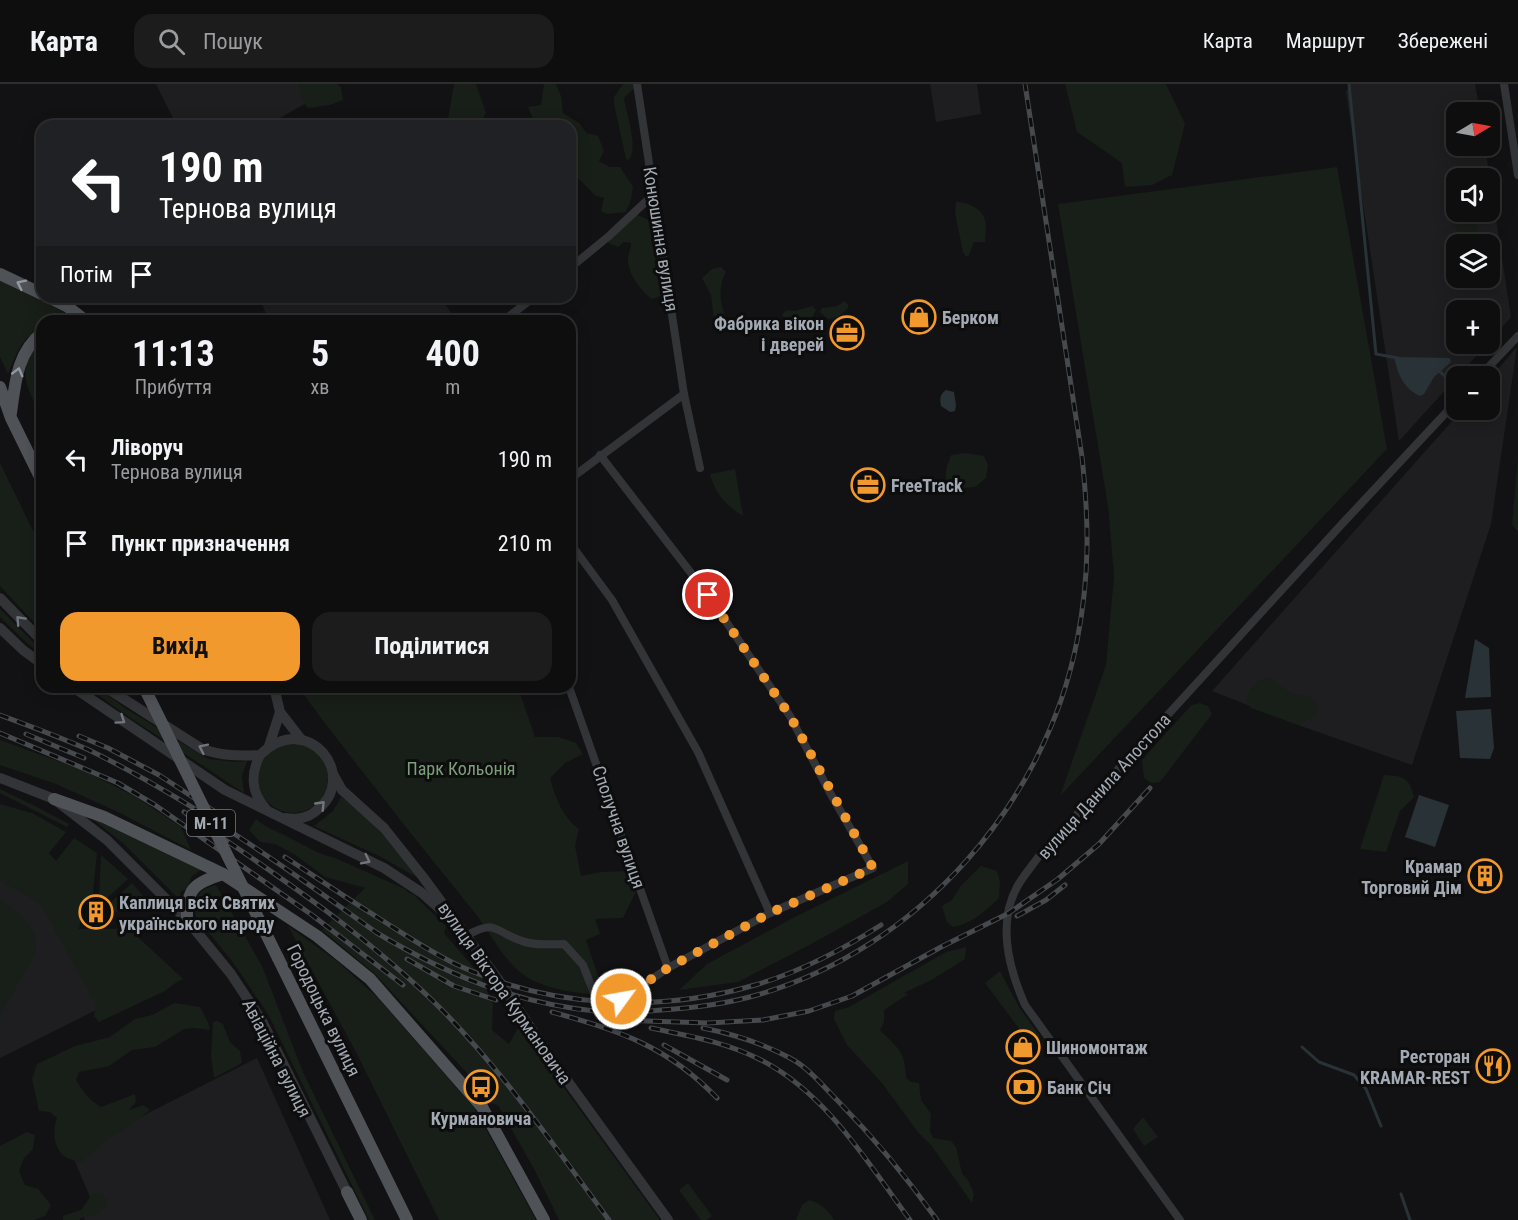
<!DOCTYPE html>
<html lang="uk">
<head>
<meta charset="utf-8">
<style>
	body { margin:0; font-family:"Roboto Condensed",sans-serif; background:#1c1c1d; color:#f1f3f6; height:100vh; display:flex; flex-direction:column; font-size:22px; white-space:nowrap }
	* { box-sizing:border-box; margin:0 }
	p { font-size:20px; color:#9b9c9e }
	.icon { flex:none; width:33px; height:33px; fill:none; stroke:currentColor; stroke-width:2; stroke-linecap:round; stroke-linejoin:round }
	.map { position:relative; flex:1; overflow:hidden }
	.drawer { position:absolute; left:36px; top:231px; width:540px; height:378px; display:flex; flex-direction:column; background:#0e0e0f; border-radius:18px; box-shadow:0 3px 15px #0003,0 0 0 2px #2e2e2f }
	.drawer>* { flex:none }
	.hud { position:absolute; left:36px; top:36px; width:540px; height:183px; border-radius:18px; box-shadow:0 3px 15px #0003,0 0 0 2px #2e2e2f; background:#202124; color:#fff; overflow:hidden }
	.needle { width:39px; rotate:80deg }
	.controls { position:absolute; left:1446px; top:18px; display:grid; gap:12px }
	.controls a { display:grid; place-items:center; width:54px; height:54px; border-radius:12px; background:#0e0e0f; box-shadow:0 3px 15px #0003,0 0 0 2px #2e2e2f; font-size:30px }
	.pin { position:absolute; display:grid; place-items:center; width:51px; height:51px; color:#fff; margin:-26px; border:3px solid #fff; border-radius:50%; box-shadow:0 2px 6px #0007 }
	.me { position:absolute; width:66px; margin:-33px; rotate:58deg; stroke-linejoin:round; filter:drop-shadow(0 0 4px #0008) }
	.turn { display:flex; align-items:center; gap:21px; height:126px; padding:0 24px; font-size:27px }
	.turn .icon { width:78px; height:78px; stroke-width:2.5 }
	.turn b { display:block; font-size:42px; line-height:51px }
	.then { display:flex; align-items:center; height:57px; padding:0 24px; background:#0003; gap:12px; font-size:22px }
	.eta { display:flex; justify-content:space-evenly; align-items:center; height:102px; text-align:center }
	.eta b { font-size:36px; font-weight:700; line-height:42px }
	.cta { display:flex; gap:12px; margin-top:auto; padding:12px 24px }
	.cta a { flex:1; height:69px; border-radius:18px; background:#f1992d; color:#111; font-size:24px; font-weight:700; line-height:69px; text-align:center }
	.cta a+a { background:#1c1c1d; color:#f1f3f6 }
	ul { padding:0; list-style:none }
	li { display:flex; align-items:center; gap:18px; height:84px; padding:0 24px }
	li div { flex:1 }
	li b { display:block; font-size:22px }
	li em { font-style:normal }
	header { display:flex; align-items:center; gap:36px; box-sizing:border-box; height:84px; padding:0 30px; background:#0e0e0f; border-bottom:2px solid #2e2e2f }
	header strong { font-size:28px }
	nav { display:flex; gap:33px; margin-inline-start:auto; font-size:21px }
	.search { width:420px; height:54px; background:#1c1c1d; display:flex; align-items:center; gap:15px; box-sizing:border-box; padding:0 21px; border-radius:18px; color:#9b9c9e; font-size:22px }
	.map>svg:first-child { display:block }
</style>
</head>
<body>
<header>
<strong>Карта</strong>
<div class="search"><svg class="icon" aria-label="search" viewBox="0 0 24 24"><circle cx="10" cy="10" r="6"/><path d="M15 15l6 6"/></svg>Пошук</div>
<nav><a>Карта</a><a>Маршрут</a><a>Збережені</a></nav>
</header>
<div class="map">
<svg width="1518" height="1136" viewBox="0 0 1518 1136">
	<rect width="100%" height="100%" fill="#121214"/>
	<!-- built -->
	<g fill="#1e1e20" fill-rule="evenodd">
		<path d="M 156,0 L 305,0 L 308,18 L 266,42 L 177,42 Z"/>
		<path d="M 930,0 L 977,0 L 981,30 L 936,38 Z"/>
		<path d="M 1350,0 L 1475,0 L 1480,28 L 1456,28 L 1456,62 L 1485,62 L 1511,233 L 1490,257 L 1490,226 L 1456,226 L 1456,260 L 1487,260 L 1399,357 L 1346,8 ZM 1456,94 L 1490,94 L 1490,128 L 1456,128 ZM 1456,160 L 1490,160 L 1490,194 L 1456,194 Z"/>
		<path d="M 259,213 L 440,213 L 457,237 L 269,237 Z"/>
		<path d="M 1517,263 L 1491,440 L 1412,681 L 1298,641 L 1212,607 L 1462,326 L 1490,326 L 1490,294 Z"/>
		<path d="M 0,724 L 84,804 L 79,845 L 129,845 L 183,895 L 98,925 L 0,974 Z"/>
		<path d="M 257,974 L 330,1136 L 85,1136 L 83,1132 L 95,1125 L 71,1068 Z"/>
	</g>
	<!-- green -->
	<g fill="#181e18">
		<path d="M 299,0 L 337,0 L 341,4 L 343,16 L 330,21 L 308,24 L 302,17 Z"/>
		<path d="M 454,0 L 476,0 L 486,29 L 478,42 L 443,42 L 448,35 Z"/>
		<path d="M 544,0 L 556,0 L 561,12 L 563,29 L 579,39 L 587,49 L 598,52 L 604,67 L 599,77 L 610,83 L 620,83 L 633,103 L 631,116 L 626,128 L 607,130 L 601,127 L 604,114 L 596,112 L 576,92 L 573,60 L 570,56 L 570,42 L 536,42 L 528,23 L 541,21 Z"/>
		<path d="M 623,0 L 635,0 L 634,4 L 624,14 C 626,30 639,63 629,76 L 626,75 L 614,20 L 614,13 Z"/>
		<path d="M 1065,0 L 1166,0 L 1185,40 L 1172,91 L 1152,101 L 1125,103 L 1122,79 L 1077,48 Z"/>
		<path d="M 1337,83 L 1387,365 L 1060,712 L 1106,581 L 1114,492 L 1108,422 L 1058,120 Z"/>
		<path d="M 956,118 C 967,118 982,124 985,136 C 987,142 985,152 985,158 L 974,158 L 969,171 L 966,173 L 963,168 L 955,129 Z"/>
		<path d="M 1456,122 L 1456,128 L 1472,128 L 1471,136 L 1473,136 L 1474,141 L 1476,141 L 1479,160 L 1459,160 L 1454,132 Z"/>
		<path d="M 637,131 C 662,137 659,165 661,186 C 662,192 667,197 666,204 C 664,211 659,213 652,215 C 640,206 627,189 628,173 C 629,168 631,164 631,159 L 624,158 L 618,163 L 608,159 L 609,150 Z"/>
		<path d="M 721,183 L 726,188 C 718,201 720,221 726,233 L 722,240 L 714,236 L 711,211 L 702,194 L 712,185 Z"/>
		<path d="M 0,196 L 49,220 L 76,236 L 42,237 L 42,244 C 21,254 17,269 8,290 L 0,273 Z"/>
		<path d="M 845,217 L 849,222 C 844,230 838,234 828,235 L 820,228 L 822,224 L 837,222 Z"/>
		<path d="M 812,222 L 816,226 L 812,234 C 804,235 792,238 785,236 L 782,231 L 786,226 L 795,227 Z"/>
		<path d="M 42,257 L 42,334 C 27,303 14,285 42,257 Z"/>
		<path d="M 965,369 L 984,372 L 988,381 L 986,394 L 975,403 L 951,405 C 942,394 946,384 951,371 Z"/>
		<path d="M 1518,372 L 1518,448 L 1512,441 Z"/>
		<path d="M 0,379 L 42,465 L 42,547 L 0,502 Z"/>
		<path d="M 735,385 L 743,432 C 727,422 715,410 710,390 Z"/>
		<path d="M 0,525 L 31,556 L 42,564 L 42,571 L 28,560 L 0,533 Z"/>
		<path d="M 1267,593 C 1276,595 1280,602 1287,607 C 1301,615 1312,605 1318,625 L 1313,633 L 1298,641 L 1251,624 L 1246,617 C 1249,603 1256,598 1267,593 Z"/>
		<path d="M 87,603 L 97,603 L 125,624 L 208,675 L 235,678 L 247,677 L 242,692 L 244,709 L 123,629 Z"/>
		<path d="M 298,603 L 518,603 L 535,653 L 558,653 L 576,659 L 583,670 L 565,679 L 550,694 C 555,713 563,734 579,745 L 575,762 L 581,792 L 601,788 L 630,787 L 636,807 L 623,834 L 595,835 L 600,850 L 586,856 L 605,912 C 580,909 552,907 530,895 C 504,880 492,851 475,829 C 415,755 355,680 298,603 Z"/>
		<path d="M 1200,619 L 1208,622 L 1212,630 L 1160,698 L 1151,699 L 1144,694 L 1142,676 L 1186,627 L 1192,621 Z"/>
		<path d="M 0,656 L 80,685 L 136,713 L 181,743 L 191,766 L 118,728 L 56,700 L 0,681 Z"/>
		<circle cx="293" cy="694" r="35"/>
		<path d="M 1384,691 C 1404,692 1409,693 1414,713 L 1400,727 L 1386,768 L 1360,765 Z"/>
		<path d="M 0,705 L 37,723 L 69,740 L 67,743 L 0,709 Z"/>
		<path d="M 341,713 L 369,734 L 418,794 L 381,773 L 314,742 L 333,727 Z"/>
		<path d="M 0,720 L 32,729 L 66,748 L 49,769 L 56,777 L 74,754 L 97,769 L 92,818 L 82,821 L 79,845 L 129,845 L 183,895 L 177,898 L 163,908 L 99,938 L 94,932 L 96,921 L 41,821 L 0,796 Z"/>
		<path d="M 90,733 L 201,786 L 192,792 L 187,805 L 181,807 L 179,815 L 124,760 Z"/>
		<path d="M 256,735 C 268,745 277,747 290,754 C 305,761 319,771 335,774 L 407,806 L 406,807 L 414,811 L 446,842 L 444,849 L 480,891 L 493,920 L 492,946 L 509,960 L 519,942 L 660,1136 L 559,1136 L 534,1085 L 498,1021 L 489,1019 L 468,990 L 374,889 L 322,846 L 365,804 L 325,793 L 294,770 L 275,760 L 260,758 L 249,746 Z"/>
		<path d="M 101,771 L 128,795 L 106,815 L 99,812 Z"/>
		<path d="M 908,777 L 908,800 L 887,818 L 815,858 L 738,898 L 679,906 L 707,880 L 793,834 Z"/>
		<path d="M 981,782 L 997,787 L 1000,798 L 999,814 C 986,827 971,840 953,843 L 947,838 L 942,822 L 952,816 L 960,803 Z"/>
		<path d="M 132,799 L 154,825 L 114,828 L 110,819 Z"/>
		<path d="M 216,801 L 262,882 L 303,988 L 375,1136 L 369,1136 L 268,930 L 232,877 L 196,833 C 192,815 198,805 216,801 Z"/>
		<path d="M 0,816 C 21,828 40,844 35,870 L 0,932 Z"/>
		<path d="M 288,842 L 337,877 L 379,915 L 475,1025 L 536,1136 L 439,1136 L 356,968 Z"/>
		<path d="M 966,863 L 965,875 L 933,895 L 904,909 L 908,910 L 884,926 L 884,938 L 880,946 C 898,965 905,966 906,994 L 911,998 L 919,999 L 921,1016 L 931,1030 L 930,1047 L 933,1054 L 951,1057 L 956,1063 L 962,1090 L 968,1096 L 974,1110 L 972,1119 L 931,1061 L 917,1047 L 882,999 L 847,961 L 834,935 L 835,927 L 849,923 L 946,868 Z"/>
		<path d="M 1000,887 L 1019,923 L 1039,951 L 1039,955 L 1033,963 L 985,899 Z"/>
		<path d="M 175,919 L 200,923 L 208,938 L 210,946 L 193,944 L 184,945 L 155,963 L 132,966 L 109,982 L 79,988 L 76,996 C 83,1008 89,1016 101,1023 L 135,1010 L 136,1018 L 129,1026 L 143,1021 L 150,1026 L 122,1047 L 107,1055 L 95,1067 L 81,1078 C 77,1077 71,1076 67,1074 C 53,1066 52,1046 57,1034 L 50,1028 L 39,1027 L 32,995 L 37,980 L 75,962 L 110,953 L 135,935 L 152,931 Z"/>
		<path d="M 217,937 L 223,940 L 230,958 L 240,967 L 242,979 L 214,994 L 211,972 L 213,938 Z"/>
		<path d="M 1143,1033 L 1158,1053 L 1144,1062 L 1133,1045 Z"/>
		<path d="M 27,1048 L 35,1051 L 33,1065 L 24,1074 L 19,1087 L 25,1101 L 38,1105 L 51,1121 L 45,1132 L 34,1136 L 0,1136 L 0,1062 Z"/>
		<path d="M 688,1099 L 712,1132 L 707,1136 L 701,1136 L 679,1106 Z"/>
		<path d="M 93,1109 L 101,1109 L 107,1116 L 105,1124 L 98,1129 L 81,1134 L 80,1136 L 63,1136 L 63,1132 L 81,1126 Z"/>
		<path d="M 809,1116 C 820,1119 828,1126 834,1136 L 796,1136 L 802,1121 Z"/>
	</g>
	<!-- water -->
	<g fill="#283237">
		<path d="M 1394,273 L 1450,274 L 1451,278 L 1434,293 L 1424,310 L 1420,312 C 1403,304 1398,290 1394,273 Z"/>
		<path d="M 946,306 L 954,308 L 956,321 L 955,327 L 950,328 L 941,322 C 940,315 939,311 946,306 Z"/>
		<path d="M 1475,555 L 1489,564 L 1491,613 L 1465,614 Z"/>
		<path d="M 1491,625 L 1494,664 L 1490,675 L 1460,674 L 1456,627 Z"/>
		<path d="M 1419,711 L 1449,721 L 1435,763 L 1405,753 Z"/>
	</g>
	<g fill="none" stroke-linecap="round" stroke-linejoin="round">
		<!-- stream -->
		<g stroke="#283237" stroke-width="3">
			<path d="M 1349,0 L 1376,270 L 1398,274"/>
			<path d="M 1438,286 L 1446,293"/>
			<path d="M 1302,963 L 1319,978 L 1354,991 L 1366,1005 L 1381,1042"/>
			<path d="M 1401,1110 L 1410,1136"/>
		</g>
		<!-- minor -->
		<g stroke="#333438" stroke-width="8">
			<path d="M 637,0 L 684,310 L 700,384"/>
			<path d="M 1504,0 L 1518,91"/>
			<path d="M 570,184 L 609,152 L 654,110"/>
			<path d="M 503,237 L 534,213"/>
			<path d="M 1480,292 L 1518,252"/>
			<path d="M 570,395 L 684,310"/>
			<path d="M 570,459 L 612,516 L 698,668 L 770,829"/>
			<path d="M 569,603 L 668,884"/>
			<path d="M 466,852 C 497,834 494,848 522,857 C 534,862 551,860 564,860 L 583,881 L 597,917 L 627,912 L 668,884 L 770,829 L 873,784 L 829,707 L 790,632 L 708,511 L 600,371"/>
			<path d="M 1180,1136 L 1025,921 C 1009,885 997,840 1017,803 C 1023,792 1032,782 1039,772 L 1341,441 L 1456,318"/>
		</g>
		<!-- tertiary -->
		<g stroke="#333438" stroke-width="10">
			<path d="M 0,514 L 42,557"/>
			<path d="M 0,544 L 23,566 L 42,580"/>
			<path d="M 73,603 L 225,706 L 384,784 L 422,809 L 440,825"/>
			<path d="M 105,603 L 202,665 C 222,672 239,672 260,671 C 308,624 361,693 316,727 C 308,734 296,736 286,734"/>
			<path d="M 274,603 L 280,628 L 301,655"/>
			<path d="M 269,662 L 280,628"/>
			<path d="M 260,671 C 250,691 251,708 266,725"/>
			<path d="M 333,690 L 342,706 L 384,744 L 423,793 L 500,898 L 553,977 L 668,1136"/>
			<path d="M 0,694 L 54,715 L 107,756 L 187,836 L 231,890 L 262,937 L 347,1108"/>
		</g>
		<!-- primary -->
		<g stroke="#4f5257" stroke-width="12">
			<path d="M 0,190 L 42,210"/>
			<path d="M 48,213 L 68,223 L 86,237"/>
			<path d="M 0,303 L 11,334 L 42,397"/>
			<path d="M 11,329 C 15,300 17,268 42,249"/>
			<path d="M 54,715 L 104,733 L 223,790 L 317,852 L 370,895 L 482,1023 L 544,1136"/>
			<path d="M 187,836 C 186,805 194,799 223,790"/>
			<path d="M 278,874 L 407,1136"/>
			<path d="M 347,1108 L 361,1136"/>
		</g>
		<!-- rail casing -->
		<g stroke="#46494d" stroke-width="5">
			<g id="rail">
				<path d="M 0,631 C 30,642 60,653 89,666 C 191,716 285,783 377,849 C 446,890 514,919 595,927 C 617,929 639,928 661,926 C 693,924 726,920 757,911 C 918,865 1045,720 1077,557 C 1090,491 1089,438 1082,373 L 1025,0"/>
				<path d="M 0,649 L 118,699 L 155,721 L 312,831 L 403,901"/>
				<path d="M 26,650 L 84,674"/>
				<path d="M 79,652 L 108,664 L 159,691 L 220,731"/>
				<path d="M 184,728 C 276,790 368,851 446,930 C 507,993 557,1066 609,1136"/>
				<path d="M 285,773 C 317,794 348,815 380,835 C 407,852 433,870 462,883 C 553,924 659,929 755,901 C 800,888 842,866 881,841"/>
				<path d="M 1017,832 L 1046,816 L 1065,801"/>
				<path d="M 407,875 L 454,902 L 496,916"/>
				<path d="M 552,928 C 620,947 667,962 717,1014"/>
				<path d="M 617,936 L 708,939 L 763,936 L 809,927 L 852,912 L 941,863 L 1009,829 L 1058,795 L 1099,760 L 1150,704"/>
				<path d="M 651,944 C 689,952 726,958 761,976 C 827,1010 867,1078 910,1136"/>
				<path d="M 703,944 C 733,950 762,959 790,974 C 809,984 822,1001 837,1016 C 876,1056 905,1091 937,1136"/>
				<path d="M 664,961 L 727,996"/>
			</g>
		</g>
		<!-- rail -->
		<use href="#rail" stroke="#0d0d0e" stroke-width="3" stroke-dasharray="9" stroke-linecap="butt"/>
		<!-- primary-bridge -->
		<path stroke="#4f5257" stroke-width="12" d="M 144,603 L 278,874"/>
	</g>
	<!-- one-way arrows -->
	<defs><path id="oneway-chevron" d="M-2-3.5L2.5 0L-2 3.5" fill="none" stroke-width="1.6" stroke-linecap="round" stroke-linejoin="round" transform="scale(1.5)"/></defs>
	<g stroke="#9298a1">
		<use href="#oneway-chevron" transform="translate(21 200) rotate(-154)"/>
		<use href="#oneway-chevron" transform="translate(18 288) rotate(-75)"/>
	</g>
	<g stroke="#71757c">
		<use href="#oneway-chevron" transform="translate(20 536) rotate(-133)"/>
		<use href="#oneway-chevron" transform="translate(121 636) rotate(34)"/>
		<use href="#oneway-chevron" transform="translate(203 664) rotate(-154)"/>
		<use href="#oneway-chevron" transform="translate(321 721) rotate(-46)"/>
		<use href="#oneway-chevron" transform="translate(366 776) rotate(27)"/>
	</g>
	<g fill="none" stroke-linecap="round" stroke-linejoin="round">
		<!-- route -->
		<path stroke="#f1992d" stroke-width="10" stroke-dasharray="0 18" d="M 621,915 L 668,884 L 770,829 L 873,784 L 790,632 L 708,511"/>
	</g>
	<!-- icons -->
	<defs>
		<g id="shop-ring" transform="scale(1.725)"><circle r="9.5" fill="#0d0d0e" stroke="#f1992d" stroke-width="1.5"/><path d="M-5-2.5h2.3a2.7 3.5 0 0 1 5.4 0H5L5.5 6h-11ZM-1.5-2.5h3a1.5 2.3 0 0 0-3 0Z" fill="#f1992d"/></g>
		<g id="office-ring" transform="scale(1.725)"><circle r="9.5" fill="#0d0d0e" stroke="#f1992d" stroke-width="1.5"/><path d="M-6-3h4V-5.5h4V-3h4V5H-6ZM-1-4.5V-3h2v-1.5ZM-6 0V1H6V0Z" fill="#f1992d"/></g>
		<g id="building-ring" transform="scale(1.725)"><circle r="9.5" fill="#0d0d0e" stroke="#f1992d" stroke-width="1.5"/><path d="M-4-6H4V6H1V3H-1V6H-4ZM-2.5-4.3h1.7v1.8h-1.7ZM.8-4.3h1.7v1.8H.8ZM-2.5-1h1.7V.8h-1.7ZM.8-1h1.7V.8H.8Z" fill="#f1992d"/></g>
		<g id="restaurant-ring" transform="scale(1.725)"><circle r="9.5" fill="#0d0d0e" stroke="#f1992d" stroke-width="1.5"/><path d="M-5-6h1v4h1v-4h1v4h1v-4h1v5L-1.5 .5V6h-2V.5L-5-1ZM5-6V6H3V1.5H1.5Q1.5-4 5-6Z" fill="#f1992d"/></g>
		<g id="bus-ring" transform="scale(1.725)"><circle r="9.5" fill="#0d0d0e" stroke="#f1992d" stroke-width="1.5"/><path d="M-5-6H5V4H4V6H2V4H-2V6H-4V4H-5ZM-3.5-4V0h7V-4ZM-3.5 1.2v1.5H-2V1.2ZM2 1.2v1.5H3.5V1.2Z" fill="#f1992d"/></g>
		<g id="bank-ring" transform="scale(1.725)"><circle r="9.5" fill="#0d0d0e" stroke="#f1992d" stroke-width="1.5"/><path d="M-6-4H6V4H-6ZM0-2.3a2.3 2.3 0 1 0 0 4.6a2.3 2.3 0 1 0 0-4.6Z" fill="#f1992d"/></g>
	</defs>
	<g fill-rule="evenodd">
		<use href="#shop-ring" x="919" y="233"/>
		<use href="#office-ring" x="847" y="249"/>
		<use href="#office-ring" x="868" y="401"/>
		<use href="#building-ring" x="1485" y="792"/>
		<use href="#building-ring" x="96" y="828"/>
		<use href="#shop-ring" x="1023" y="963"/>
		<use href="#restaurant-ring" x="1493" y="982"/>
		<use href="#bus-ring" x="481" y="1003"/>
		<use href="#bank-ring" x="1024" y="1003"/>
	</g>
	<g text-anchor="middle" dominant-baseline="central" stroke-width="6" stroke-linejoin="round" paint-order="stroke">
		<!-- shield labels -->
		<rect fill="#0d0d0e" stroke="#767b82" stroke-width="1.5" x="187" y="726" width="48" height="26" rx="4.5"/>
		<g font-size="16" font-weight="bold" fill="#a3aab4">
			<text x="211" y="739">М-11</text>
		</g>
		<!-- street labels -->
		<g font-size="18" fill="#a3aab4" stroke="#0d0d0e">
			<text transform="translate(661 155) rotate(81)">Конюшинна вулиця</text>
			<text transform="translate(1104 702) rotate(-48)">вулиця Данила Апостола</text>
			<text transform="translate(619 743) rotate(71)">Сполучна вулиця</text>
			<text transform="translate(505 909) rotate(55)">вулиця Віктора Курмановича</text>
			<text transform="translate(324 926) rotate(64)">Городоцька вулиця</text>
			<text transform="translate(277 974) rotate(63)">Авіаційна вулиця</text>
		</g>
		<!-- poi labels -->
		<g font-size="18" font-weight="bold" fill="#a3aab4" stroke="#0d0d0e" text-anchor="start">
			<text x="942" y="233">Берком</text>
			<text x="824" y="239" text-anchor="end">Фабрика вікон<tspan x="824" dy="21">і дверей</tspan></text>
			<text x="891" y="401">FreeTrack</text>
			<text x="1462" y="782" text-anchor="end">Крамар<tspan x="1462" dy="21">Торговий Дім</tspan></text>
			<text x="119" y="818">Каплиця всіх Святих<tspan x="119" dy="21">українського народу</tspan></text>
			<text x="1046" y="963">Шиномонтаж</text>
			<text x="1470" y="972" text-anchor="end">Ресторан<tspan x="1470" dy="21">KRAMAR-REST</tspan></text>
			<text x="1047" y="1003">Банк Січ</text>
			<text x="481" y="1034" text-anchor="middle">Курмановича</text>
		</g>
		<!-- park labels -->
		<g font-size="18" fill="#7c9f7a" stroke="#0d0d0e">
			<text x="461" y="684">Парк Кольонія</text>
		</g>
	</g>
</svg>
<div class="controls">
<a><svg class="needle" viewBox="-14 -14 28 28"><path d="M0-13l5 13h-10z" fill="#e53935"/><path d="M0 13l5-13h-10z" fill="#9b9c9e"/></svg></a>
<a><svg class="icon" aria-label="sound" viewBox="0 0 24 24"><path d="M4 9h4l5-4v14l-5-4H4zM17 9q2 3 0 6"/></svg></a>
<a><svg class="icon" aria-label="layers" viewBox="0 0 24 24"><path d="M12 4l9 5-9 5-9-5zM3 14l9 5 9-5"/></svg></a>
<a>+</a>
<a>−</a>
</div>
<div class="pin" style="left:708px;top:511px;background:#d93025"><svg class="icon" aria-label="arrive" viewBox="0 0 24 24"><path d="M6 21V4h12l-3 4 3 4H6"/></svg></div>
<svg class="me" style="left:621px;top:915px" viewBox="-20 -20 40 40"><circle r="17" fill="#f1992d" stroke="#fff" stroke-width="3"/><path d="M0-11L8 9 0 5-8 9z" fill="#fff"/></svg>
<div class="hud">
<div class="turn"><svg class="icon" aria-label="left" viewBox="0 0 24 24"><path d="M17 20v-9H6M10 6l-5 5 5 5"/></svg><div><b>190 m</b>Тернова вулиця</div></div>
<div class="then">Потім<svg class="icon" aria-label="arrive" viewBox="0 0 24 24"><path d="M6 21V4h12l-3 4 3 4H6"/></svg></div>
</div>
<section class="drawer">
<div class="eta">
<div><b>11:13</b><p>Прибуття</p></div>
<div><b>5</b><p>хв</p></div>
<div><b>400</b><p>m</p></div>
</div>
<ul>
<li><svg class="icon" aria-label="left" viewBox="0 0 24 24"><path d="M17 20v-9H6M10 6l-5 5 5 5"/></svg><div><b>Ліворуч</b><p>Тернова вулиця</p></div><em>190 m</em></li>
<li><svg class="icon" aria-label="arrive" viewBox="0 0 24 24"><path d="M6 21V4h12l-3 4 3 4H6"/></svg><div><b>Пункт призначення</b></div><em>210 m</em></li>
</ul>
<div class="cta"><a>Вихід</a><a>Поділитися</a></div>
</section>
</div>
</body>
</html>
